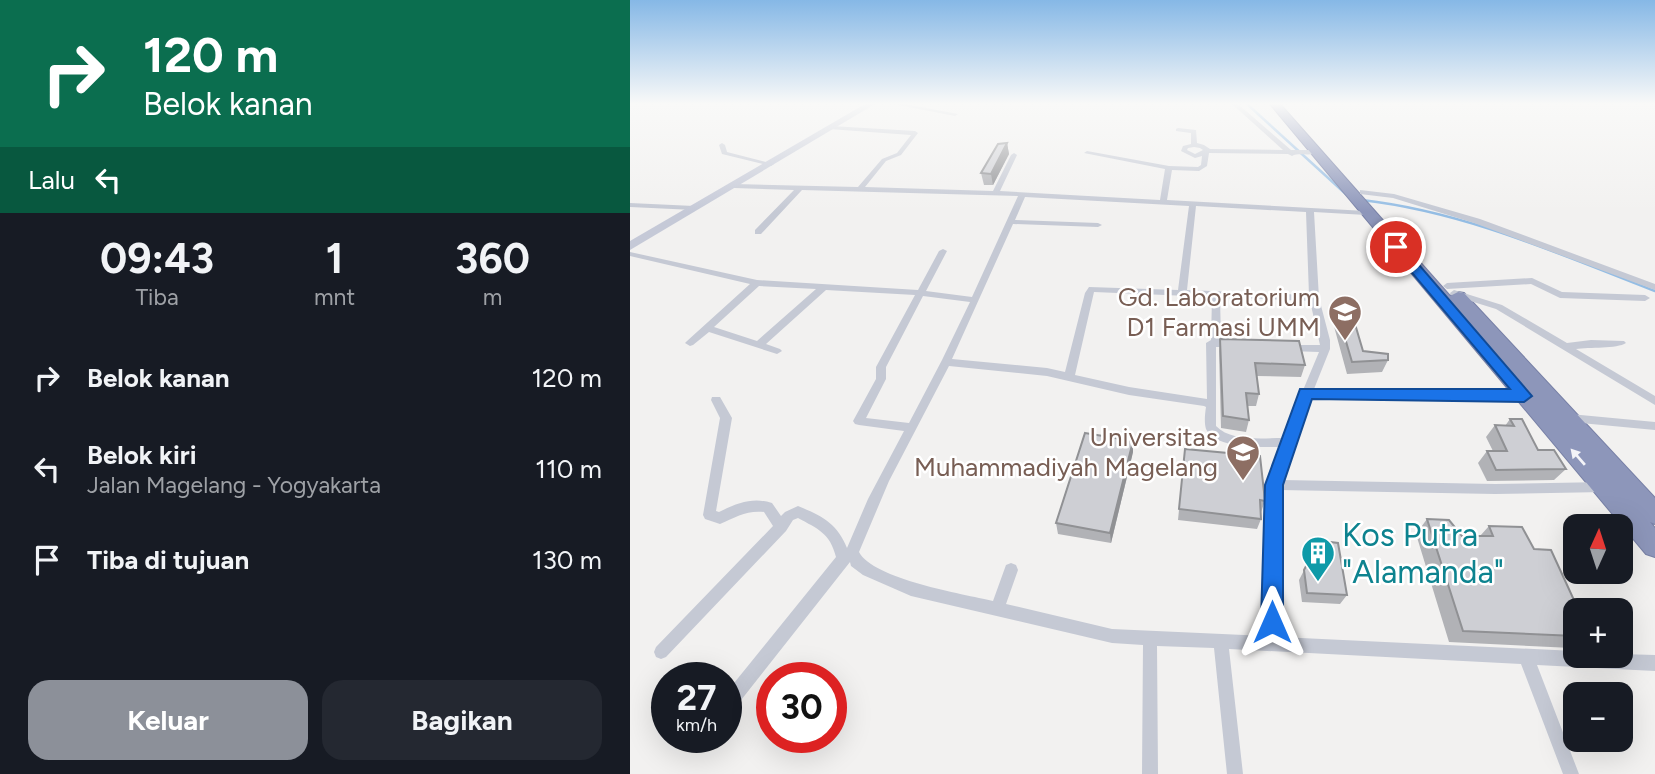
<!DOCTYPE html>
<html lang="id">
<head>
<meta charset="utf-8">
<style>
	body { margin:0; font-family:Figtree,sans-serif; background:#242831; color:#f1f3f6; height:100vh; display:flex; flex-direction:column; font-size:26px; white-space:nowrap }
	* { box-sizing:border-box; margin:0 }
	p { font-size:23px; color:#9ea1a6 }
	.icon { flex:none; width:38px; height:38px; fill:none; stroke:currentColor; stroke-width:2; stroke-linecap:round; stroke-linejoin:round }
	.map { position:relative; flex:1; overflow:hidden }
	.details { display:flex; flex-direction:column; background:#171b24; width:630px }
	.details>* { flex:none }
	.banner { background:#0b6e4f; color:#fff; overflow:hidden }
	.needle { width:46px; rotate:3deg }
	.fabs { position:absolute; left:933px; top:514px; display:grid; gap:14px }
	.fabs a { display:grid; place-items:center; width:70px; height:70px; border-radius:14px; background:#171b24; box-shadow:0 7px 28px #0002; font-size:35px }
	.speed { position:absolute; left:21px; top:662px; display:flex; gap:14px; font-size:35px; font-weight:700; text-align:center }
	.speed>* { display:grid; place-content:center; width:91px; height:91px; border-radius:50%; background:#171b24; box-shadow:0 7px 28px #0002; line-height:1 }
	.speed small { font-size:18px; font-weight:400 }
	.speed .limit { border:10px solid #d22; background:#fff; color:#111 }
	.pin { position:absolute; display:grid; place-items:center; width:60px; height:60px; color:#fff; margin:-30px; border:4px solid #fff; border-radius:50%; box-shadow:0 2px 7px #0007 }
	.me { position:absolute; width:77px; margin:-38px; rotate:0deg; stroke-linejoin:round; filter:drop-shadow(0 0 5px #0008) }
	.turn { display:flex; align-items:center; gap:24px; height:147px; padding:0 28px; font-size:32px }
	.turn .icon { width:91px; height:91px; stroke-width:2.5 }
	.turn b { display:block; font-size:49px; line-height:60px }
	.then { display:flex; align-items:center; height:66px; padding:0 28px; background:#0003; gap:14px; font-size:26px }
	.eta { display:flex; justify-content:space-evenly; align-items:center; height:119px; text-align:center }
	.eta b { font-size:42px; font-weight:700; line-height:49px }
	.cta { display:flex; gap:14px; margin-top:auto; padding:14px 28px }
	.cta a { flex:1; height:80px; border-radius:21px; background:#8c9099; color:#fff; font-size:28px; font-weight:700; line-height:80px; text-align:center }
	.cta a+a { background:#242831; color:#f1f3f6 }
	ul { padding:0; list-style:none }
	li { display:flex; align-items:center; gap:21px; height:91px; padding:0 28px }
	li div { flex:1 }
	li b { display:block; font-size:26px }
	li em { font-style:normal }
	main { display:flex; flex:1; min-height:0 }
	.map>svg:first-child { display:block }
</style>
</head>
<body>
<main>
<section class="details">
<div class="banner">
<div class="turn"><svg class="icon" aria-label="right" viewBox="0 0 24 24"><path d="M7 20v-9h11M14 6l5 5-5 5"/></svg><div><b>120 m</b>Belok kanan</div></div>
<div class="then">Lalu<svg class="icon" aria-label="left" viewBox="0 0 24 24"><path d="M17 20v-9H6M10 6l-5 5 5 5"/></svg></div>
</div>
<div class="eta">
<div><b>09:43</b><p>Tiba</p></div>
<div><b>1</b><p>mnt</p></div>
<div><b>360</b><p>m</p></div>
</div>
<ul>
<li><svg class="icon" aria-label="right" viewBox="0 0 24 24"><path d="M7 20v-9h11M14 6l5 5-5 5"/></svg><div><b>Belok kanan</b></div><em>120 m</em></li>
<li><svg class="icon" aria-label="left" viewBox="0 0 24 24"><path d="M17 20v-9H6M10 6l-5 5 5 5"/></svg><div><b>Belok kiri</b><p>Jalan Magelang - Yogyakarta</p></div><em>110 m</em></li>
<li><svg class="icon" aria-label="arrive" viewBox="0 0 24 24"><path d="M6 21V4h12l-3 4 3 4H6"/></svg><div><b>Tiba di tujuan</b></div><em>130 m</em></li>
</ul>
<div class="cta"><a>Keluar</a><a>Bagikan</a></div>
</section>
<div class="map">
<svg width="1025" height="774" viewBox="0 0 1025 774">
	<rect width="100%" height="100%" fill="#f2f1f0"/>
	<g fill="none" stroke-linecap="round" stroke-linejoin="round">
		<!-- stream -->
		<g stroke="#94bde4" stroke-width="2.5">
			<path d="M 617,104 L 718,196"/>
			<path d="M 732,200 C 836,212 929,254 1025,291"/>
		</g>
		<!-- highway casing -->
		<g stroke="#7881a6" stroke-width="2">
			<path id="highway" d="M 640,104 L 650,104 L 820,296 L 828,292 L 834,293 L 1025,498 L 1025,524 L 1020,522 L 1025,528 L 1025,557 L 1016,554 Z"/>
		</g>
		<!-- street -->
		<g fill="#c5c9d4" fill-rule="evenodd">
			<path d="M 263,104 L 275,104 L 328,114 L 325,116 Z"/>
			<path d="M 602,104 L 608,104 L 661,150 L 685,150 L 688,152 C 681,157 669,152 662,156 L 658,154 L 579,153 L 577,166 L 569,171 L 542,170 L 537,200 L 736,211 L 740,213 L 736,215 L 684,212 L 689,298 L 700,340 L 700,349 L 684,389 L 894,391 L 898,392 L 899,395 L 898,398 L 894,399 L 681,397 L 663,443 L 652,480 L 865,484 L 974,482 L 978,483 L 980,487 L 978,491 L 974,492 L 865,494 L 650,490 L 650,637 L 945,651 L 945,656 L 990,656 L 990,654 L 1025,655 L 1025,671 L 907,665 L 949,774 L 933,774 L 891,664 L 599,649 L 613,774 L 597,774 L 584,648 L 527,646 L 528,774 L 512,774 L 513,645 L 482,643 L 281,596 L 233,575 L 221,566 L 220,562 L 104,709 L 98,711 L 96,710 L 96,693 L 206,557 C 200,533 188,529 168,518 L 163,520 L 156,531 L 36,657 L 31,659 L 26,657 L 24,652 L 26,647 L 143,526 L 134,512 C 117,510 106,517 90,524 L 75,519 L 73,515 L 90,418 L 81,400 L 82,397 L 90,397 L 102,418 L 86,511 L 89,512 C 107,503 123,497 142,503 L 151,516 L 155,512 L 168,506 C 192,516 207,523 217,548 L 238,499 L 274,431 L 229,425 L 225,424 L 223,421 L 246,379 L 246,367 L 285,295 L 196,290 L 136,344 L 150,349 L 152,351 L 147,354 L 79,332 L 63,345 L 60,346 L 55,343 L 57,341 L 120,284 L 0,256 L 0,252 L 127,280 L 288,290 L 309,251 L 313,249 L 317,251 L 296,291 L 342,297 L 388,196 L 172,190 L 131,234 L 125,234 L 125,230 L 164,190 L 104,188 L 100,186 L 104,184 L 228,187 L 252,159 L 267,153 L 281,135 L 199,129 L 198,128 L 201,126 L 285,131 L 288,133 L 271,155 L 256,161 L 235,187 L 363,191 L 381,155 L 384,153 L 387,155 L 370,191 L 530,200 L 535,169 L 454,153 L 457,151 L 539,166 L 568,167 L 571,165 L 572,156 L 565,158 L 551,151 L 553,146 L 561,144 L 561,133 L 546,131 L 546,129 L 548,128 L 566,130 L 567,143 L 574,145 L 580,149 L 653,150 ZM 564,147 L 570,148 L 573,150 L 565,154 L 557,150 L 558,148 ZM 395,197 L 559,206 L 548,290 L 459,287 L 455,293 L 435,372 L 417,368 L 322,359 L 383,224 L 468,227 L 472,225 L 468,223 L 385,220 ZM 566,206 L 676,212 L 679,295 L 557,290 ZM 129,286 L 186,289 L 127,341 L 84,327 ZM 464,292 L 582,297 L 581,340 L 576,343 L 577,399 L 499,387 L 445,375 ZM 293,296 L 340,302 L 312,360 L 279,423 L 236,418 L 256,379 L 256,367 ZM 590,297 L 680,301 L 690,345 L 659,345 L 654,348 L 659,351 L 689,352 L 653,438 C 633,438 601,442 586,426 L 586,347 L 601,347 L 606,344 L 601,341 L 591,340 ZM 319,366 L 417,376 L 499,395 L 574,406 L 576,407 C 575,414 574,422 576,429 C 585,449 631,447 650,447 L 638,485 L 636,636 L 482,629 L 376,604 L 388,570 L 386,565 L 381,563 L 376,565 L 363,601 C 333,594 243,579 229,552 L 259,481 Z"/>
			<path d="M 92,143 L 95,145 L 97,152 L 144,164 L 141,166 L 92,154 L 89,145 Z"/>
			<path d="M 730,190 L 764,194 L 850,219 L 1025,284 L 1025,290 L 844,223 L 763,198 L 730,194 Z"/>
			<path d="M 0,203 L 64,206 L 68,208 L 64,210 L 0,207 Z"/>
			<path d="M 902,278 L 932,292 L 1015,295 L 1020,298 L 1015,301 L 930,298 L 901,284 L 817,289 L 813,286 L 817,283 Z"/>
			<path d="M 824,290 L 872,305 L 937,343 L 961,340 L 994,341 L 996,343 C 987,349 959,347 946,349 L 1025,396 L 1025,405 L 866,309 L 821,295 L 820,293 Z"/>
			<path d="M 940,414 L 1025,422 L 1025,430 L 940,422 L 936,421 L 934,418 L 936,415 Z"/>
		</g>
		<!-- secondary -->
		<path fill="#c5c9d7" fill-rule="evenodd" d="M 235,104 L 245,104 L 0,250 L 0,241 Z"/>
		<!-- highway -->
		<use href="#highway" fill="#8d96ba" fill-rule="evenodd"/>
	</g>
	<!-- wall -->
	<g fill="#b1b2b6">
		<path d="M 377,143 L 379,154 L 363,185 L 354,185 L 351,173 Z"/>
		<path d="M 706,307 L 733,351 L 758,360 L 752,372 L 717,374 L 702,319 Z"/>
		<path d="M 590,339 L 675,365 L 671,377 L 627,376 L 629,394 L 626,406 L 617,406 L 619,420 L 616,432 L 591,428 L 589,351 Z"/>
		<path d="M 880,419 L 908,450 L 936,469 L 924,480 L 857,481 L 848,463 L 857,451 L 863,451 L 856,437 L 865,425 L 875,426 Z"/>
		<path d="M 503,441 L 503,452 L 481,543 L 428,534 L 426,523 Z"/>
		<path d="M 555,449 L 635,501 L 631,512 L 631,519 L 627,529 L 548,520 Z"/>
		<path d="M 797,519 L 832,536 L 850,536 L 859,526 L 904,549 L 945,611 L 945,646 L 942,648 L 819,642 L 786,534 Z"/>
		<path d="M 692,541 L 717,595 L 710,604 L 672,602 L 669,580 L 681,557 L 688,557 L 687,552 Z"/>
	</g>
	<!-- shaded-wall -->
	<g fill="#909194">
		<path d="M 377,143 L 379,154 L 363,185 L 361,174 Z"/>
		<path d="M 503,441 L 503,452 L 481,543 L 480,533 Z"/>
	</g>
	<!-- building -->
	<g fill="#cecfd4" stroke="#909194" stroke-width="2">
		<path d="M 377,143 L 361,174 L 351,173 L 368,144 Z"/>
		<path d="M 706,307 L 720,307 L 733,351 L 758,354 L 758,360 L 722,362 Z"/>
		<path d="M 590,339 L 669,341 L 675,365 L 625,363 L 629,394 L 616,393 L 619,420 L 593,416 Z"/>
		<path d="M 880,419 L 892,419 L 908,450 L 924,450 L 936,469 L 866,470 L 857,451 L 877,451 L 865,425 L 884,426 Z"/>
		<path d="M 455,433 L 503,441 L 480,533 L 426,523 Z"/>
		<path d="M 555,449 L 630,456 L 635,501 L 630,500 L 631,519 L 549,509 Z"/>
		<path d="M 797,519 L 819,520 L 832,536 L 863,536 L 859,526 L 892,527 L 904,549 L 921,550 L 949,611 L 945,611 L 945,636 L 833,631 Z"/>
		<path d="M 692,541 L 708,543 L 717,595 L 677,593 L 674,570 L 681,557 L 694,558 Z"/>
	</g>
	<!-- one-way arrows -->
	<defs><path id="oneway-solid" d="M-6-.8H1V-3.2L6.5 0L1 3.2V.8H-6Z" transform="scale(1.75)"/></defs>
	<use fill="#f4f4f8" href="#oneway-solid" transform="translate(948 457) rotate(-131)"/>
	<!-- sky -->
	<linearGradient id="sky" x2="0" y2="1"><stop stop-color="#86b8e6"/><stop offset="0.49" stop-color="#f9f9f8"/><stop offset="1" stop-color="#f9f9f8" stop-opacity="0"/></linearGradient>
	<rect width="1025" height="212" fill="url(#sky)"/>
	<!-- route -->
	<path fill="#1a73e8" stroke="#114b97" stroke-width="2" d="M 762,244 L 771,244 L 902,396 L 894,402 L 682,399 L 653,485 L 653,622 L 650,630 L 642,633 L 635,630 L 631,622 L 635,485 L 670,389 L 880,389 L 762,249 Z"/>
	<!-- icons -->
	<defs>
		<g id="university-pin" transform="scale(1.75)"><path d="M0 17L-7.5 6A9.5 9.5 0 1 1 7.5 6Z" fill="#8d6e63" stroke="#fff"/><path d="M0-5L7-2L0 1L-7-2ZM-4 1L0 2.5L4 1V4Q0 6-4 4Z" fill="#fff"/></g>
		<g id="building-pin" transform="scale(1.75)"><path d="M0 17L-7.5 6A9.5 9.5 0 1 1 7.5 6Z" fill="#0f9aa8" stroke="#fff"/><path d="M-4-6H4V6H1V3H-1V6H-4ZM-2.5-4.3h1.7v1.8h-1.7ZM.8-4.3h1.7v1.8H.8ZM-2.5-1h1.7V.8h-1.7ZM.8-1h1.7V.8H.8Z" fill="#fff"/></g>
	</defs>
	<g fill-rule="evenodd">
		<use href="#university-pin" x="715" y="312"/>
		<use href="#university-pin" x="613" y="452"/>
		<use href="#building-pin" x="688" y="553"/>
	</g>
	<g text-anchor="middle" dominant-baseline="central" stroke-width="5" stroke-linejoin="round" paint-order="stroke">
		<!-- education labels -->
		<g font-size="26" fill="#785e54" stroke="#fff" text-anchor="end">
			<text x="690" y="297">Gd. Laboratorium<tspan x="690" dy="30">D1 Farmasi UMM</tspan></text>
			<text x="588" y="437">Universitas<tspan x="588" dy="30">Muhammadiyah Magelang</tspan></text>
		</g>
		<!-- near-culture labels -->
		<g font-size="32" fill="#0d838f" stroke="#fff" text-anchor="start">
			<text x="712" y="535">Kos Putra<tspan x="712" dy="37">"Alamanda"</tspan></text>
		</g>
	</g>
</svg>
<div class="fabs">
<a><svg class="needle" viewBox="-14 -14 28 28"><path d="M0-13l5 13h-10z" fill="#e53935"/><path d="M0 13l5-13h-10z" fill="#9ea1a6"/></svg></a>
<a>+</a>
<a>−</a>
</div>
<div class="speed"><div>27<small>km/h</small></div><div class="limit">30</div></div>
<div class="pin" style="left:766px;top:247px;background:#d93025"><svg class="icon" aria-label="arrive" viewBox="0 0 24 24"><path d="M6 21V4h12l-3 4 3 4H6"/></svg></div>
<svg class="me" style="left:642px;top:622px" viewBox="-20 -20 40 40"><path d="M0-17L14 15 0 8-14 15z" fill="#1a73e8" stroke="#fff" stroke-width="4"/></svg>
</div>
</main>
</body>
</html>
